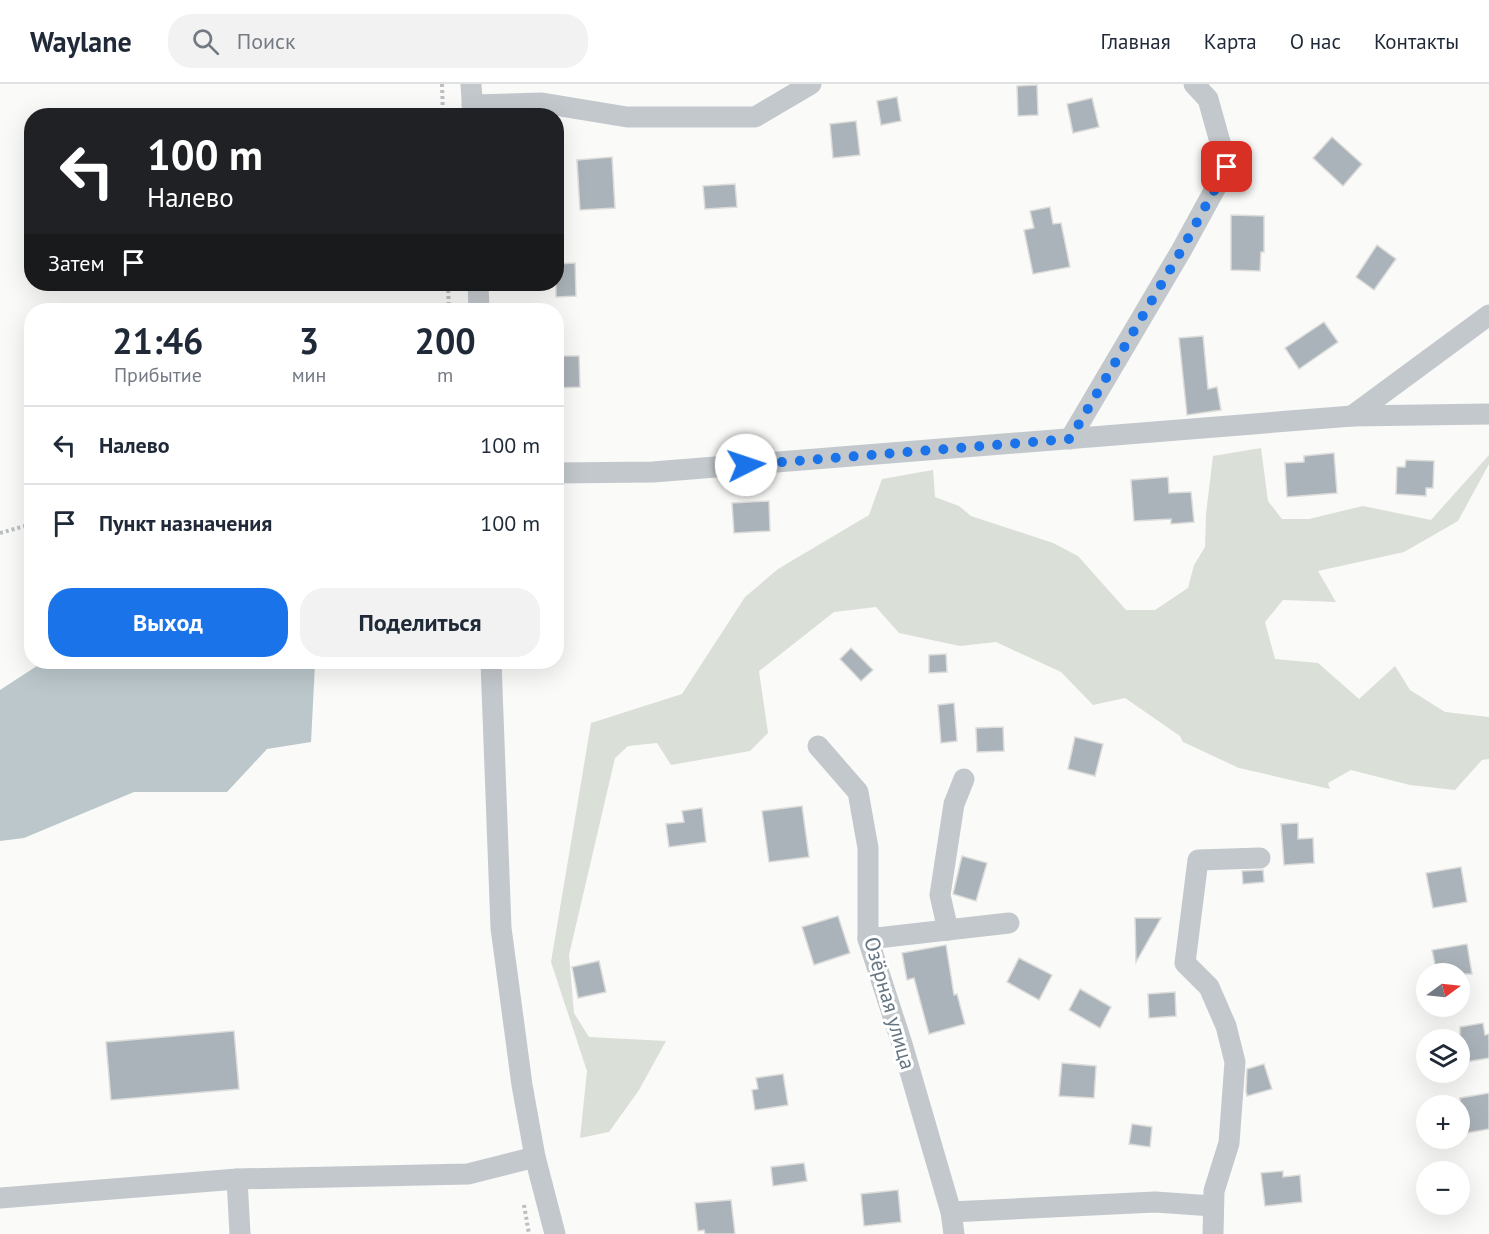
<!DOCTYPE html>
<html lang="ru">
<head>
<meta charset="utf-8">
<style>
	body { margin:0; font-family:"PT Sans",sans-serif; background:#f2f2f3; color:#1f2937; height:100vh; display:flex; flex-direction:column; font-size:22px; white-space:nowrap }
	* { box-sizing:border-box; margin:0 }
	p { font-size:20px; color:#747a83 }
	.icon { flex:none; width:33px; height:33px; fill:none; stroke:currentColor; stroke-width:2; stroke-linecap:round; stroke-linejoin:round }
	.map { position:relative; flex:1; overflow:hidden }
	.panel { position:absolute; left:24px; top:219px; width:540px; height:366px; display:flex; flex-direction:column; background:#fff; border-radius:24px; box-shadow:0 6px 24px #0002 }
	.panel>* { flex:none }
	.guide { position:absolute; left:24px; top:24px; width:540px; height:183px; border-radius:24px; box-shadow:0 6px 24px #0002; background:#202124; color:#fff; overflow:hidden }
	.needle { width:39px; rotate:75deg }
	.tools { position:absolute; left:1416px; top:879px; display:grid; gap:12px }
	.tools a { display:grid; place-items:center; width:54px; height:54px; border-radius:50%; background:#fff; box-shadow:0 6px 24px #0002; font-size:30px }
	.pin { position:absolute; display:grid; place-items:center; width:51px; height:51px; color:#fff; margin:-26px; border-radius:12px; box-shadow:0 3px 9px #0006 }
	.me { position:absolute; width:66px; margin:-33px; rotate:86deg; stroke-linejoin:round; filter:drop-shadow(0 0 4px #0008) }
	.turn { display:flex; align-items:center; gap:21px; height:126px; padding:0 24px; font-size:27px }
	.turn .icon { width:78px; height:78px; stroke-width:2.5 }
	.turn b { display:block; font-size:42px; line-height:51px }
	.then { display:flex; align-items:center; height:57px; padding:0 24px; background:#0003; gap:12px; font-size:22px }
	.eta { display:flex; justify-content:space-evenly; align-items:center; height:102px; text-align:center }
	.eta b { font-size:36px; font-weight:700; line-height:42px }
	.button { display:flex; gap:12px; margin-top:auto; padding:12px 24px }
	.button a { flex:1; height:69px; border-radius:24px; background:#1a73e8; color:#fff; font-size:24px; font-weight:700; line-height:69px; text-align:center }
	.button a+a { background:#f2f2f3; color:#1f2937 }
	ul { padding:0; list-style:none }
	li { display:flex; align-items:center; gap:18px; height:78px; padding:0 24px; border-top:2px solid #e0e1e3 }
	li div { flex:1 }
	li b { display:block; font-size:22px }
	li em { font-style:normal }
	header { display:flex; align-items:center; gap:36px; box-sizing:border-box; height:84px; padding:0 30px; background:#fff; border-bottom:2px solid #e0e1e3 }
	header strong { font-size:28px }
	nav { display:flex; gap:33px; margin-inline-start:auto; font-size:21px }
	.search { width:420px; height:54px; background:#f2f2f3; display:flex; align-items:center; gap:15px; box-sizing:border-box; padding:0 21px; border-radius:24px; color:#747a83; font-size:22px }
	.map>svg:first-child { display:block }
</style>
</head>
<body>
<header>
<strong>Waylane</strong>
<div class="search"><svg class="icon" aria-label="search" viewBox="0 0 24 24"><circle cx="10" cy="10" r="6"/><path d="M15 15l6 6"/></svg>Поиск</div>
<nav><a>Главная</a><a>Карта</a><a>О нас</a><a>Контакты</a></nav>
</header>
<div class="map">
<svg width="1489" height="1150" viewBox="0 0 1489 1150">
	<rect width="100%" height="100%" fill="#fafaf8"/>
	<!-- green -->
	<path fill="#dadfd7" d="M 1261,364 L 1268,417 L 1282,435 L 1309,435 L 1363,422 L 1431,436 L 1489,371 L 1489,380 L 1458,437 L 1404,468 L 1318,487 L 1336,518 L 1283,516 L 1265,538 L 1275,575 L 1318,579 L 1359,615 L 1395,582 L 1410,606 L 1445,628 L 1489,633 L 1489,675 L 1482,676 L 1455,706 L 1410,701 L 1351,686 L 1328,699 L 1330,705 L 1239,684 L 1183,658 L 1180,652 L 1125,614 L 1093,621 L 1061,588 L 996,558 L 960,562 L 899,549 L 876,523 L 834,528 L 759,587 L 768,649 L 750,667 L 671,681 L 657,659 L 628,662 L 615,674 L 569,871 L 574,929 L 589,953 L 666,957 L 639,1006 L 609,1048 L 580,1054 L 587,987 L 551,878 L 591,639 L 682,610 L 745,513 L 778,485 L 869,431 L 882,395 L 933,386 L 935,413 L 959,422 L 971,432 L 1053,459 L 1078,472 L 1126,526 L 1155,526 L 1188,504 L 1194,481 L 1205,463 L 1206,430 L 1213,372 Z"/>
	<!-- water -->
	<path fill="#bbc7cb" d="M 43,578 L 310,578 L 315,580 L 311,658 L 267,665 L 227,708 L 134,708 L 24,754 L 0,757 L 0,606 Z"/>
	<!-- building -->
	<g fill="#aab3b9" stroke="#dcdcda" stroke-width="1.5">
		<path d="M 1037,1 L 1038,31 L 1018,32 L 1017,2 Z"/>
		<path d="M 897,13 L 901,37 L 881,41 L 877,17 Z"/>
		<path d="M 1092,14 L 1099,43 L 1073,49 L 1067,20 Z"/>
		<path d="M 856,37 L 860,71 L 833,74 L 830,40 Z"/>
		<path d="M 1332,53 L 1362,80 L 1343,102 L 1313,74 Z"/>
		<path d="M 612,73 L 615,124 L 580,126 L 577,76 Z"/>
		<path d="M 735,100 L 737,123 L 705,125 L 703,102 Z"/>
		<path d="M 1050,123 L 1053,140 L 1061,139 L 1070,183 L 1033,190 L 1024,146 L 1034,144 L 1030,127 Z"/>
		<path d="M 1231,131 L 1264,132 L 1264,168 L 1261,168 L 1260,187 L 1231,186 Z"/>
		<path d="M 1377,161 L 1396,175 L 1374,206 L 1356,193 Z"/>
		<path d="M 575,179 L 576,212 L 556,213 L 556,180 Z"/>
		<path d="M 1324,238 L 1338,258 L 1299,285 L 1285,264 Z"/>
		<path d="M 1203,252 L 1208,305 L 1217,303 L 1221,326 L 1187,331 L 1179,254 Z"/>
		<path d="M 556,272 L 579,272 L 580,303 L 556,304 Z"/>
		<path d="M 1334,369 L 1337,409 L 1287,413 L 1285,379 L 1304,378 L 1304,372 Z"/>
		<path d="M 1406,376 L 1434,377 L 1433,404 L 1426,404 L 1426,412 L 1396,410 L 1397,383 L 1405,383 Z"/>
		<path d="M 1168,393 L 1169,409 L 1191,408 L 1194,438 L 1171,440 L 1171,435 L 1134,437 L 1131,396 Z"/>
		<path d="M 769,417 L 770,447 L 734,449 L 732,419 Z"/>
		<path d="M 851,564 L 873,586 L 861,597 L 840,575 Z"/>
		<path d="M 946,570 L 947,588 L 929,589 L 929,571 Z"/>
		<path d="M 954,619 L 957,657 L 941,659 L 938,621 Z"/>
		<path d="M 1003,643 L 1004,667 L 977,668 L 976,644 Z"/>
		<path d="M 1075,653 L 1103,660 L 1095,692 L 1068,685 Z"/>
		<path d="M 802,722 L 809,773 L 769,778 L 762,727 Z"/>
		<path d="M 702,724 L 706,758 L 669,763 L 666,740 L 684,738 L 682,727 Z"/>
		<path d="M 1298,739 L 1298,755 L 1313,754 L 1314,779 L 1284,781 L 1281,740 Z"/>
		<path d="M 962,772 L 987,779 L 976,817 L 953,810 Z"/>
		<path d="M 1461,783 L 1467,818 L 1433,824 L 1426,789 Z"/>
		<path d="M 1263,786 L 1264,798 L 1243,800 L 1242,787 Z"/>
		<path d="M 838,832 L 850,869 L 814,881 L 802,843 Z"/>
		<path d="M 1135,834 L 1161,834 L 1136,878 Z"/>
		<path d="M 1467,860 L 1472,890 L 1437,890 L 1432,866 Z"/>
		<path d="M 946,861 L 954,911 L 957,910 L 965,940 L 929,950 L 914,894 L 907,896 L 902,869 Z"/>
		<path d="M 1019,874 L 1052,891 L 1039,916 L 1007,898 Z"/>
		<path d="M 599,877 L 606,908 L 578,914 L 572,883 Z"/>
		<path d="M 1080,905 L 1111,923 L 1100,944 L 1069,926 Z"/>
		<path d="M 1175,908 L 1176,932 L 1149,934 L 1148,910 Z"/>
		<path d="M 1483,939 L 1485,951 L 1489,950 L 1489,974 L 1460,979 L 1460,943 Z"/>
		<path d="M 234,947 L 239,1005 L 111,1016 L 106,958 Z"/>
		<path d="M 1062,979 L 1096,982 L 1094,1014 L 1059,1012 Z"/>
		<path d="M 1264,980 L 1272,1005 L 1247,1012 L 1246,1007 L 1247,985 Z"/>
		<path d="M 783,990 L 788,1021 L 755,1026 L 752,1006 L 758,1005 L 756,994 Z"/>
		<path d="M 1489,1009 L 1489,1045 L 1461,1050 L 1460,1014 Z"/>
		<path d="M 1132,1040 L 1152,1043 L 1150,1063 L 1129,1060 Z"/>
		<path d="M 804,1079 L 807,1097 L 773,1102 L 771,1083 Z"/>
		<path d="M 1283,1087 L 1283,1093 L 1300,1091 L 1302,1118 L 1265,1122 L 1261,1089 Z"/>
		<path d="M 898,1106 L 901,1138 L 864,1142 L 861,1110 Z"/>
		<path d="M 731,1116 L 735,1150 L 705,1150 L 704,1146 L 698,1147 L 695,1119 Z"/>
	</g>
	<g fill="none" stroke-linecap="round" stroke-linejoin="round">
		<!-- path -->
		<g stroke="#bbbfc2" stroke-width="4" stroke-dasharray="3 3" stroke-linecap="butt">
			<path d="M 442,0 L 443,32"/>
			<path d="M 448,200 L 449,226"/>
			<path d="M 0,449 L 32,440"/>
			<path d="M 524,1121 L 529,1150"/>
		</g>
		<!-- minor -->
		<g stroke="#c3c8cc" stroke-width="21">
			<path d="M 471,0 L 473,32"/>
			<path d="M 472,21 L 542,19 L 627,33 L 755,33 L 811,0"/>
			<path d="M 478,200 L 479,226"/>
			<path d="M 1352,332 L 1489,231"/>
			<path d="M 1070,355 L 1181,167 L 1227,83 L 1208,15 L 1194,0"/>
			<path d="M 556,389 L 653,388 L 1352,332 L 1489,330"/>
			<path d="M 491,578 L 501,844 L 522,1001 L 535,1073 L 555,1150"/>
			<path d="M 818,662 L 858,708 L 868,764 L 868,855 L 902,960 L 951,1128 L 954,1150"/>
			<path d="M 948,846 L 940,811 L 954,720 L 964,695"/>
			<path d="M 868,855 L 1009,839"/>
			<path d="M 237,1095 L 240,1150"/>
			<path d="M 0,1114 L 237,1095 L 468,1090 L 535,1073"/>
			<path d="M 951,1128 L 1155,1118 L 1213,1122"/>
			<path d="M 1213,1150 L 1214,1107 L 1229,1059 L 1235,978 L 1226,942 L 1209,903 L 1185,879 L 1198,776 L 1260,774"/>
		</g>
	</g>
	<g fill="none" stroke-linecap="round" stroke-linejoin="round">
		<!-- route -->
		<path stroke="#1a73e8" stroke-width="10" stroke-dasharray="0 18" d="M 746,381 L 1070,355 L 1181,167 L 1227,83"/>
	</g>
	<g text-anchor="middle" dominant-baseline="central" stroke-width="6" stroke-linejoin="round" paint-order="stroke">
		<!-- street labels -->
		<g font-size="21" fill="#657683" stroke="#fff">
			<text transform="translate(890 919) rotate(74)">Озёрная улица</text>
		</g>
	</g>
</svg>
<div class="tools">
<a><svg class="needle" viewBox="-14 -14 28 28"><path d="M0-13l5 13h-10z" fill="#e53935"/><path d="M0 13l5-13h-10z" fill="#747a83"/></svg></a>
<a><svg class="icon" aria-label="layers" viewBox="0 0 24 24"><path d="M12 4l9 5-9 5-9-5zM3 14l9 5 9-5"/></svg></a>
<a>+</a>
<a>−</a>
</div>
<div class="pin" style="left:1227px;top:83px;background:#d93025"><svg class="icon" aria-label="arrive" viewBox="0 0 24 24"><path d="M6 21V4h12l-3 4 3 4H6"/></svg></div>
<svg class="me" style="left:746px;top:381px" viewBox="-20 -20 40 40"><circle r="19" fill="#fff"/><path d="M0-13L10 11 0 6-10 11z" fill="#1a73e8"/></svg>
<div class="guide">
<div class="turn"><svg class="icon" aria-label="left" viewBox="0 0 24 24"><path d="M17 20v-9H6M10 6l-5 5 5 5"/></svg><div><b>100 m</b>Налево</div></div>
<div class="then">Затем<svg class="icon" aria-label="arrive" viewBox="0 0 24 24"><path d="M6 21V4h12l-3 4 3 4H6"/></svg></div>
</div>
<section class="panel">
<div class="eta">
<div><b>21:46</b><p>Прибытие</p></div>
<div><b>3</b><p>мин</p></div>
<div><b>200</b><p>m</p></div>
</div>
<ul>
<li><svg class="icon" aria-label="left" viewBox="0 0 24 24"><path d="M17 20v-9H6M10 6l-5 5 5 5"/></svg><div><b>Налево</b></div><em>100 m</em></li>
<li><svg class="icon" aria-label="arrive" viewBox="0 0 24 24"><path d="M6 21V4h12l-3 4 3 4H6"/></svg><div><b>Пункт назначения</b></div><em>100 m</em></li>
</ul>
<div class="button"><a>Выход</a><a>Поделиться</a></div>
</section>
</div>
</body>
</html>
